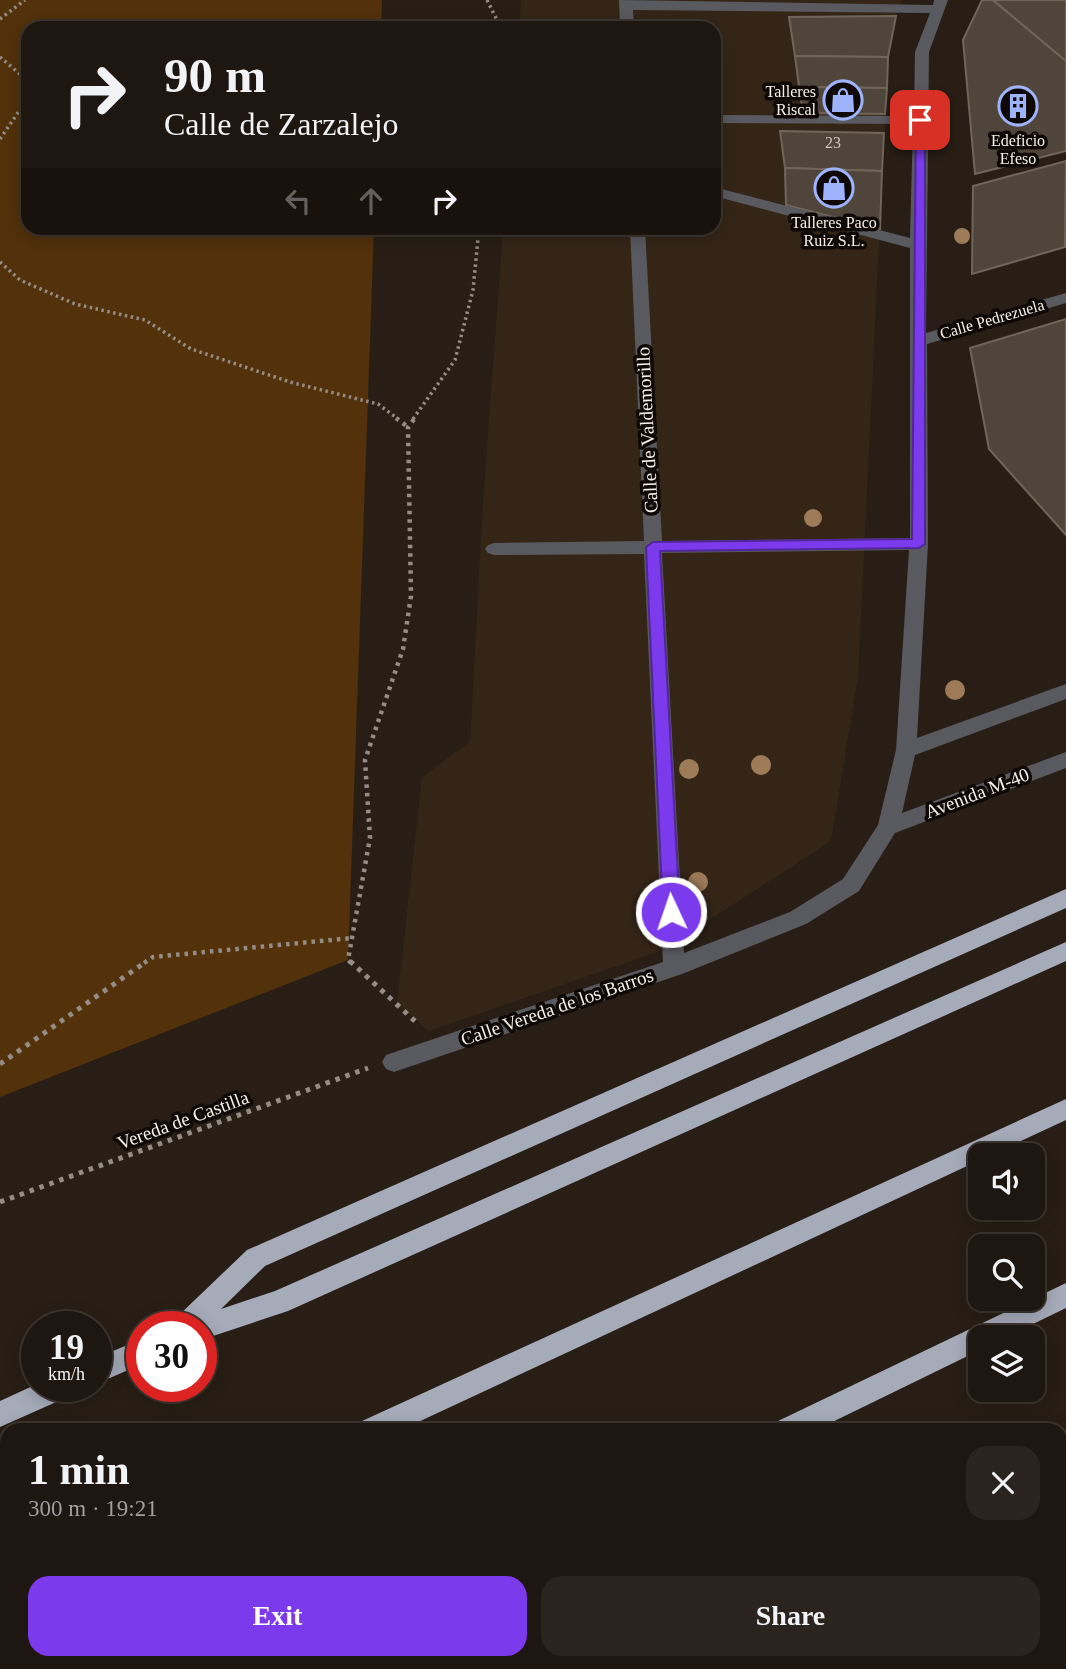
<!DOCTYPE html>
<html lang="en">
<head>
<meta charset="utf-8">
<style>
	body { margin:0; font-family:Georgia,serif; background:#2b231e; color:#f1f3f6; height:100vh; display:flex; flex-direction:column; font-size:26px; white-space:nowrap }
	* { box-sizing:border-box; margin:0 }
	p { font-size:23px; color:#a19f9f }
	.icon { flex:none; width:38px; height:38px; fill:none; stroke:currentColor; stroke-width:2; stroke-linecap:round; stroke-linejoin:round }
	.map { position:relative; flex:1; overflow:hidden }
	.panel { position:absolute; left:0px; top:1423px; width:1068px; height:247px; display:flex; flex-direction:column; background:#1e1610; border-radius:21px 21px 0 0; box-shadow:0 4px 18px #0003,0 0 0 2px #3c3530 }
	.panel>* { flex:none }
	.top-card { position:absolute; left:21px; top:21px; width:700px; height:214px; border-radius:21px; box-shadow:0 4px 18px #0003,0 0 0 2px #3c3530; background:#1e1610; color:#f1f3f6; overflow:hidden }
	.tools { position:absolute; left:968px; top:1143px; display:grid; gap:14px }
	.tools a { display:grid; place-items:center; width:77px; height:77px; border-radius:14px; background:#1e1610; box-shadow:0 4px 18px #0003,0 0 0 2px #3c3530; font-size:35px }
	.speed { position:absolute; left:21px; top:1311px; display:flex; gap:14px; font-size:35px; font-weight:700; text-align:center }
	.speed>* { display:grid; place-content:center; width:91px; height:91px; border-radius:50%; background:#1e1610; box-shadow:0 4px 18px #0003,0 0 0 2px #3c3530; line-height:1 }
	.speed small { font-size:18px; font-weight:400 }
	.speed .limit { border:10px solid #d22; background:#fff; color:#111 }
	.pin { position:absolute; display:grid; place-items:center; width:60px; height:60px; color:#fff; margin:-30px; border-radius:14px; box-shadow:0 4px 10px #0006 }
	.me { position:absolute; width:77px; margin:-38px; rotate:357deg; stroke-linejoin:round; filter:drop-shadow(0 0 5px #0008) }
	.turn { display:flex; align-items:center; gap:24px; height:147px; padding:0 28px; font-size:32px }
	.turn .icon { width:91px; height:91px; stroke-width:2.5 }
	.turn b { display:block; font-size:49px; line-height:60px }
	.lanes { display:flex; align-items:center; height:66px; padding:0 28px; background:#0003; justify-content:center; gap:35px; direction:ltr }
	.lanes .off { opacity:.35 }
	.round { display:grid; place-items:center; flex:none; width:74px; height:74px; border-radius:21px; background:#2b231e }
	.summary { display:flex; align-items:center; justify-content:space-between; height:119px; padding:0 28px }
	h1 { font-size:42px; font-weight:600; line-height:52px }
	.cta { display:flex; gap:14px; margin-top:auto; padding:14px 28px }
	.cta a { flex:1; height:80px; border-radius:21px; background:#7c3aed; color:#fff; font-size:28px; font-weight:600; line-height:80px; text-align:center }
	.cta a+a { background:#2b231e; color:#f1f3f6 }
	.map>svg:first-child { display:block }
</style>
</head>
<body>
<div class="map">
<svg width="1066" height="1669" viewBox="0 0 1066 1669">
	<rect width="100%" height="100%" fill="#281e15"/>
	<!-- built -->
	<path fill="#342517" d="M 521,0 L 902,0 L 896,16 L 888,57 L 858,678 L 831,841 L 663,950 L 429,1031 L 397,1004 L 422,777 L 470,742 L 483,502 L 503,228 L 714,228 L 714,28 L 519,28 Z"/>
	<!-- green -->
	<g fill="#52310b">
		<path d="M 0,0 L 382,0 L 381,28 L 28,28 L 28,228 L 374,228 L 348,960 L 0,1097 Z"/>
		<path d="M 1066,1506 L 1066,1669 L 758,1669 L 770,1662 L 1060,1662 L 1060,1509 Z"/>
	</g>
	<!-- building -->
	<g fill="#50453b" stroke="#71655a" stroke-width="2">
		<path d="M 982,0 L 993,0 L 1066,61 L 1066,151 L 975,174 L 963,40 Z"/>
		<path d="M 993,0 L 1066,0 L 1066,61 Z"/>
		<path d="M 896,16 L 888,57 L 795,56 L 789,17 Z"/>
		<path d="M 795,56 L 888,57 L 887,88 L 799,87 Z"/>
		<path d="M 799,87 L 887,88 L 885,114 L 803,113 Z"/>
		<path d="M 780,131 L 884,133 L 882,171 L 785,168 Z"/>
		<path d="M 1066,161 L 1065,247 L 972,274 L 973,186 Z"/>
		<path d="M 785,168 L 882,171 L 880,229 L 786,205 Z"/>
		<path d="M 1066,319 L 1066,535 L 989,449 L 970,348 Z"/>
	</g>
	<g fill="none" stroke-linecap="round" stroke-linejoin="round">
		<!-- path-far2 -->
		<g stroke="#948c85" stroke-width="3.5" stroke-dasharray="2.5 3.5" stroke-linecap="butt">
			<path d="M 487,0 L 501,28"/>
			<path d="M 0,19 L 25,0"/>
			<path d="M 0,57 L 28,81"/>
			<path d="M 0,139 L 28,98"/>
			<path d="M 0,262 L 20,280 L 75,304 L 145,320 L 191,349 L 290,382 L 378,404 L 398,419"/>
			<path d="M 413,419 L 455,360 L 473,290 L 479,228"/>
		</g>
		<!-- path-far1 -->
		<g stroke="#948c85" stroke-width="4.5" stroke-dasharray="3.5 5" stroke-linecap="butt">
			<path d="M 396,418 L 408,427"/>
			<path d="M 144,963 L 153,957 L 352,938"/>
			<path d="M 351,963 L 348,960 L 370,838 L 365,760 L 403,649 L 411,596 L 408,427 L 415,418"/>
		</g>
		<!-- path -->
		<g stroke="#948c85" stroke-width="5" stroke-dasharray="4.5 6" stroke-linecap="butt">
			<path d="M 350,961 L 418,1024"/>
			<path d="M 0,1064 L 147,961"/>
			<path d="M 0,1202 L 368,1068"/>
		</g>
		<!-- minor -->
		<path fill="#585a60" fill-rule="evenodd" d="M 619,0 L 933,5 L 934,0 L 948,0 L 929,52 L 926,333 L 1066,293 L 1066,303 L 927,344 L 928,544 L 917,738 L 1066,684 L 1066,699 L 915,755 L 902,813 L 1066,752 L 1066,768 L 895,833 L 859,891 L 806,924 L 682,974 L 394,1072 L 386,1069 L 382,1062 L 386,1055 L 663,962 L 644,554 L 494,555 L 488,553 L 485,549 L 488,545 L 494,543 L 644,541 L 630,228 L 645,228 L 662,541 L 910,538 L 910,248 L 714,196 L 714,187 L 910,238 L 913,124 L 714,123 L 714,115 L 914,116 L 915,52 L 930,13 L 633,10 L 634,28 L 620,28 ZM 909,550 L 896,750 L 878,825 L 843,879 L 790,912 L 684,953 L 662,553 Z"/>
		<!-- highway -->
		<g fill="#a6abba" fill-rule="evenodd">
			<path d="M 1066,889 L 1066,908 L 265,1266 L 221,1309 L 275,1291 L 1066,942 L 1066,961 L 288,1311 L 201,1340 L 201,1326 L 173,1326 L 177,1317 L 247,1250 Z"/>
			<path d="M 1066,1099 L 1066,1120 L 991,1155 L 980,1155 L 980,1160 L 401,1430 L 358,1430 L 362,1421 Z"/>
			<path d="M 1066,1283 L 1066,1308 L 1006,1337 L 980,1337 L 980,1350 L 816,1430 L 774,1430 L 778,1421 Z"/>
			<path d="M 142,1339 L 142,1364 L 96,1384 L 96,1358 Z"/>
			<path d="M 37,1384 L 76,1386 L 72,1395 L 0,1427 L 0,1401 Z"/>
			<path d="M 7,1584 L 7,1612 L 0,1615 L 0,1587 Z"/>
			<path d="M 279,1662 L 318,1662 L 315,1669 L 277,1669 Z"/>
		</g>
	</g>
	<!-- trees -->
	<g fill="#9d7a58">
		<circle cx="962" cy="236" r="8"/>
		<circle cx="813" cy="518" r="9"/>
		<circle cx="955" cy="690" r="10"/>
		<circle cx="761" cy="765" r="10"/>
		<circle cx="689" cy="769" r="10"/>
		<circle cx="698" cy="882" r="10"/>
	</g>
	<!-- route -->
	<path fill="#7c3aed" stroke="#51269a" stroke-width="2" d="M 916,118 L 925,120 L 925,544 L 919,548 L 660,551 L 680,912 L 677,917 L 666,917 L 663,912 L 646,547 L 653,542 L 912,539 Z"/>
	<!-- icons -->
	<defs>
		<g id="shop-ring" transform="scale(2.0125)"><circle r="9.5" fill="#0e0906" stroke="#9fb3fd" stroke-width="1.5"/><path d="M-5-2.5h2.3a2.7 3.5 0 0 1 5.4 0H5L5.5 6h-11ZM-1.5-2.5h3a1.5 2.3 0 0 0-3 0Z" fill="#9fb3fd"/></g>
		<g id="building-ring" transform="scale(2.0125)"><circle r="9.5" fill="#0e0906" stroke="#9fb3fd" stroke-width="1.5"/><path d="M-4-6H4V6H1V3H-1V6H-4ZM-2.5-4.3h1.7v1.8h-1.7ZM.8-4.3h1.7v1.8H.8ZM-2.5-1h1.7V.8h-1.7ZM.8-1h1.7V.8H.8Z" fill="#9fb3fd"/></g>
	</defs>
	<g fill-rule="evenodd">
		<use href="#shop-ring" x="843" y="100"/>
		<use href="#building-ring" x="1018" y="106"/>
		<use href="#shop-ring" x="834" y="188"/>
	</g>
	<g text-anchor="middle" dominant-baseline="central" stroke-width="7" stroke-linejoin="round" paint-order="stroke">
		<!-- far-poi labels -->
		<g font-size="16" fill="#f7f0ea" stroke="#0e0906">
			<text x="816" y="91" text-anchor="end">Talleres<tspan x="816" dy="18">Riscal</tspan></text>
			<text x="1018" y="140">Edeficio<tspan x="1018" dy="18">Efeso</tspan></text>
			<text x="834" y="222">Talleres Paco<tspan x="834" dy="18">Ruiz S.L.</tspan></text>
		</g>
		<!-- number labels -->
		<g font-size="16" fill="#cdc5be">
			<text x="833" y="142">23</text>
		</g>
		<!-- far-street labels -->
		<g font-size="16" fill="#f7f0ea" stroke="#0e0906">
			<text transform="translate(992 319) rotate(-16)">Calle Pedrezuela</text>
		</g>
		<!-- street labels -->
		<g font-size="19" fill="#f7f0ea" stroke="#0e0906">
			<text transform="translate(647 430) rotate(-93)">Calle de Valdemorillo</text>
			<text transform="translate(977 793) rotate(-21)">Avenida M-40</text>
			<text transform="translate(557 1007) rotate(-19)">Calle Vereda de los Barros</text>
			<text transform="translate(183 1120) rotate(-20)">Vereda de Castilla</text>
		</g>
	</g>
</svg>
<div class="tools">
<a><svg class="icon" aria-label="sound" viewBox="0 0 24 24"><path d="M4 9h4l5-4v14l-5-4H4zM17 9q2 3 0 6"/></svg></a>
<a><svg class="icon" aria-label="search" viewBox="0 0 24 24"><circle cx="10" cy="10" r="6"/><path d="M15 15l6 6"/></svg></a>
<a><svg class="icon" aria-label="layers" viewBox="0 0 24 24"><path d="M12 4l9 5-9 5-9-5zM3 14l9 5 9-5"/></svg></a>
</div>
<div class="speed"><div>19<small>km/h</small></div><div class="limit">30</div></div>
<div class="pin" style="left:920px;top:120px;background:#d93025"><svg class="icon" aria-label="arrive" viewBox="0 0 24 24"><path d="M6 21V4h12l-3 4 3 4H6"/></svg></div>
<svg class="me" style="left:671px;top:912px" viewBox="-20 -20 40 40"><circle r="17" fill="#7c3aed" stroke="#fff" stroke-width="3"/><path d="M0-11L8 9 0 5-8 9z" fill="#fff"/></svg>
<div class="top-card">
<div class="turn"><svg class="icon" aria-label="right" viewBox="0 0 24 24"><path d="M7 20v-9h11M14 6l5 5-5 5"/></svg><div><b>90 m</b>Calle de Zarzalejo</div></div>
<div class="lanes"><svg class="icon off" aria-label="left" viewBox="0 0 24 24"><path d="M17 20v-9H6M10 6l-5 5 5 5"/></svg><svg class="icon off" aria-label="ahead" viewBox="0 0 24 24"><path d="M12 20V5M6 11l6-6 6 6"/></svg><svg class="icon" aria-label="right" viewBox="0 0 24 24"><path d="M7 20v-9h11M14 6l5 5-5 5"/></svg></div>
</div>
<section class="panel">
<div class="summary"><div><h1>1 min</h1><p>300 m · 19:21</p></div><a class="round"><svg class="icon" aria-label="close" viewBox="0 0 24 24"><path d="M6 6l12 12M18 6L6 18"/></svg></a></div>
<div class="cta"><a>Exit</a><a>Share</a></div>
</section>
</div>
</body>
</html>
